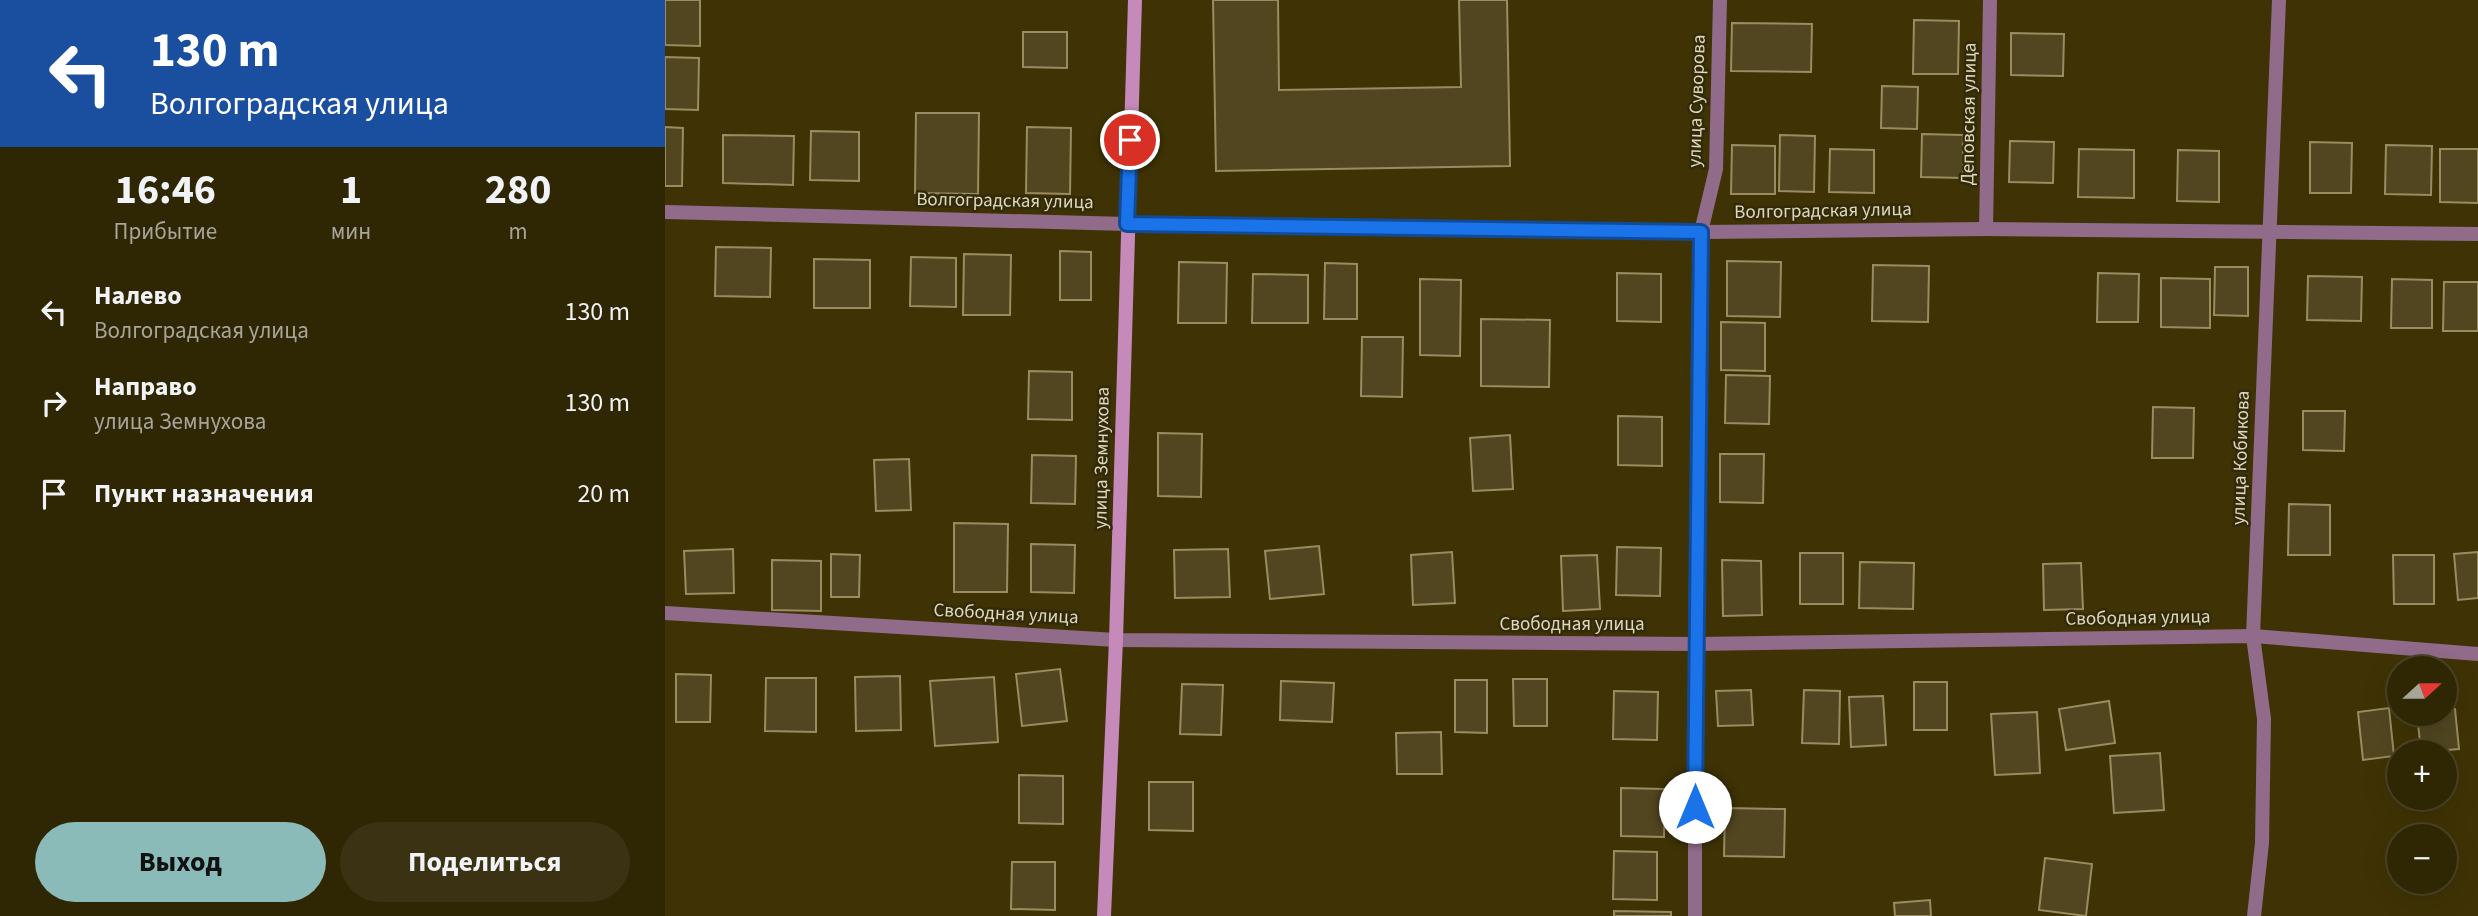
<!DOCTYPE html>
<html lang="ru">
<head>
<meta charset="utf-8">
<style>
	body { margin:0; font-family:"Source Sans 3",sans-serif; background:#3b3213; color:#f1f3f6; height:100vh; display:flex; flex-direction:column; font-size:26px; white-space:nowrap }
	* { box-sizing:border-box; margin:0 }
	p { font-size:23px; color:#a7a59a }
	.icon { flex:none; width:38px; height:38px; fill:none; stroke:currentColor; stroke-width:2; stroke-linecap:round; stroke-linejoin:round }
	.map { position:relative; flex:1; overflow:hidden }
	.details { display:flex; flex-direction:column; background:#2f2604; width:665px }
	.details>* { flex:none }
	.banner { background:#1a4fa0; color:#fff; overflow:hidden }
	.needle { width:46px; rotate:69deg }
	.tools { position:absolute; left:1722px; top:656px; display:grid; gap:14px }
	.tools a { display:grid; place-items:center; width:70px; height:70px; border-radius:50%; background:#2f2604; box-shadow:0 7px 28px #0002,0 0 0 2px #4a4326; font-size:35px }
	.pin { position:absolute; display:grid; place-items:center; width:60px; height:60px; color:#fff; margin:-30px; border:4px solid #fff; border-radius:50%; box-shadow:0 2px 7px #0007 }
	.me { position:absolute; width:77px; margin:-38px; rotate:0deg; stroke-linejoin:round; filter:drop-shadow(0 0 5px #0008) }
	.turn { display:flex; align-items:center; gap:24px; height:147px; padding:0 35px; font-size:32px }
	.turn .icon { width:91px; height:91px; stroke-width:2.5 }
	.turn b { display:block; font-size:49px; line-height:60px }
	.eta { display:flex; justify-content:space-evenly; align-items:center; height:119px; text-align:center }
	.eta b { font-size:42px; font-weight:700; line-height:49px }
	.button { display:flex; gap:14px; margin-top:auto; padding:14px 35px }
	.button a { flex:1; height:80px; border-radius:42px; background:#8bbbb9; color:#111; font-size:28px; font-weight:700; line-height:80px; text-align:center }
	.button a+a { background:#3b3213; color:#f1f3f6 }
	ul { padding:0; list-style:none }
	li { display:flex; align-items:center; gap:21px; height:91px; padding:0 35px }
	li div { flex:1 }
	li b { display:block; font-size:26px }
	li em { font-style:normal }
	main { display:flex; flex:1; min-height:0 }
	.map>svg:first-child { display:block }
</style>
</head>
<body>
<main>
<section class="details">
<div class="banner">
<div class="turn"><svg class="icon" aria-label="left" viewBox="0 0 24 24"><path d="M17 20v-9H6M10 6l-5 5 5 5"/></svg><div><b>130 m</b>Волгоградская улица</div></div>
</div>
<div class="eta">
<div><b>16:46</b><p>Прибытие</p></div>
<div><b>1</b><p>мин</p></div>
<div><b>280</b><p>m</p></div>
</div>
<ul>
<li><svg class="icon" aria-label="left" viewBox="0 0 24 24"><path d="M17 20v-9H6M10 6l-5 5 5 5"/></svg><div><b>Налево</b><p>Волгоградская улица</p></div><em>130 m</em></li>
<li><svg class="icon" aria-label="right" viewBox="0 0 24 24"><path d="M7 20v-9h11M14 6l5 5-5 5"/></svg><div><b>Направо</b><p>улица Земнухова</p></div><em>130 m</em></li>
<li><svg class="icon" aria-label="arrive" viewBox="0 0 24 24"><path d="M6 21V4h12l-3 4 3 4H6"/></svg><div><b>Пункт назначения</b></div><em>20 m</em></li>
</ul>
<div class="button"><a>Выход</a><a>Поделиться</a></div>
</section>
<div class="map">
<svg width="1813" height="916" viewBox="0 0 1813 916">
	<rect width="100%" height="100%" fill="#3f3305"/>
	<!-- building -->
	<g fill="#514620" stroke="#998c60" stroke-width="2">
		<path d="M 0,0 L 35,0 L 35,46 L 0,45 Z"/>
		<path d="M 548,0 L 613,0 L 614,90 L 796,87 L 794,0 L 842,0 L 845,166 L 551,171 Z"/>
		<path d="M 1249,20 L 1294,21 L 1293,74 L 1248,74 Z"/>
		<path d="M 1067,23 L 1147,24 L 1146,72 L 1066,71 Z"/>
		<path d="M 358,32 L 402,32 L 402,68 L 358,67 Z"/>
		<path d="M 1346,33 L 1399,34 L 1398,76 L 1346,75 Z"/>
		<path d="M 0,57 L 34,58 L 33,110 L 0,109 Z"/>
		<path d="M 1217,86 L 1253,87 L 1252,129 L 1216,128 Z"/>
		<path d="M 251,113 L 314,113 L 313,194 L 250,193 Z"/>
		<path d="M 0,127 L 18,128 L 17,186 L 0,186 Z"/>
		<path d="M 362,127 L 406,128 L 405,194 L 361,193 Z"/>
		<path d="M 146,131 L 194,132 L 194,181 L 145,180 Z"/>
		<path d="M 1257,134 L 1298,135 L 1298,178 L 1256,177 Z"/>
		<path d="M 58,135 L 129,136 L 128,185 L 58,183 Z"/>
		<path d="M 1115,135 L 1150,136 L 1149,192 L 1114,191 Z"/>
		<path d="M 1345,141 L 1389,142 L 1388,183 L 1344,182 Z"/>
		<path d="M 1645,142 L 1687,143 L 1686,193 L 1645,193 Z"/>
		<path d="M 1067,145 L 1110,146 L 1110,194 L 1066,194 Z"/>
		<path d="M 1721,145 L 1767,146 L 1766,195 L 1720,194 Z"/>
		<path d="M 1165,149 L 1209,150 L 1209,193 L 1164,192 Z"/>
		<path d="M 1414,149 L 1469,150 L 1469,198 L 1413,197 Z"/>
		<path d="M 1775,149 L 1813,149 L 1813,203 L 1775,202 Z"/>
		<path d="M 1513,150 L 1554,151 L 1554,202 L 1512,201 Z"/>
		<path d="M 51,247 L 106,248 L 105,297 L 50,296 Z"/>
		<path d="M 395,251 L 426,252 L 426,300 L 395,300 Z"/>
		<path d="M 299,254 L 346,255 L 345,315 L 298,315 Z"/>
		<path d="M 246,257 L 291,258 L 291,307 L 245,306 Z"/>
		<path d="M 149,259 L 205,260 L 205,308 L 149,308 Z"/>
		<path d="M 1062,261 L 1116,262 L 1115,317 L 1062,316 Z"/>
		<path d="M 514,262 L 562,263 L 561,323 L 513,323 Z"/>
		<path d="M 660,263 L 692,264 L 692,319 L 659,319 Z"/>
		<path d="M 1208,265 L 1264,266 L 1263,322 L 1207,321 Z"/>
		<path d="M 1550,267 L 1583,267 L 1583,316 L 1549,315 Z"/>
		<path d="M 952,273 L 996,274 L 996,322 L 952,321 Z"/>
		<path d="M 1433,273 L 1474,274 L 1473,322 L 1432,322 Z"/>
		<path d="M 588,274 L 643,275 L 643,323 L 587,323 Z"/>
		<path d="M 1643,276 L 1697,277 L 1696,321 L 1642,320 Z"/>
		<path d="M 1496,278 L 1545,279 L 1545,328 L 1496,327 Z"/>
		<path d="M 755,279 L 796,280 L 795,356 L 755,355 Z"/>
		<path d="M 1727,279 L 1767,280 L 1767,328 L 1726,328 Z"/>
		<path d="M 1779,282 L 1813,282 L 1813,331 L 1778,331 Z"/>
		<path d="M 816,319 L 885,320 L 884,387 L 816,386 Z"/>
		<path d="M 1056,322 L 1100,323 L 1100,371 L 1056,370 Z"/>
		<path d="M 697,337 L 738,337 L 737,397 L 696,396 Z"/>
		<path d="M 364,371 L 407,372 L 407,420 L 363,419 Z"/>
		<path d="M 1061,375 L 1105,376 L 1104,424 L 1060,423 Z"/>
		<path d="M 1488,407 L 1529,408 L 1528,458 L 1487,458 Z"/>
		<path d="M 1638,411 L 1680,411 L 1679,451 L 1638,450 Z"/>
		<path d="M 953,416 L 997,417 L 997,466 L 953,465 Z"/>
		<path d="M 493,433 L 537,434 L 536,497 L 493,496 Z"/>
		<path d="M 845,435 L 848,489 L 808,491 L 805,438 Z"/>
		<path d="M 1055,454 L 1099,454 L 1098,503 L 1055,502 Z"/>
		<path d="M 367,455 L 411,456 L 410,504 L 366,503 Z"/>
		<path d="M 244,459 L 246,510 L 211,511 L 209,460 Z"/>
		<path d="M 1624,504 L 1665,505 L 1665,555 L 1623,555 Z"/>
		<path d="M 289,523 L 343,524 L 342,592 L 289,592 Z"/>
		<path d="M 366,544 L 410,545 L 409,593 L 366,592 Z"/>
		<path d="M 654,546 L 659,594 L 605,599 L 600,551 Z"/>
		<path d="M 952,547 L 996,548 L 995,596 L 951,595 Z"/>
		<path d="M 68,549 L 69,593 L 21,594 L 19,551 Z"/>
		<path d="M 563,549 L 565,597 L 510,598 L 509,550 Z"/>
		<path d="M 787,552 L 790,603 L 748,605 L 746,555 Z"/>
		<path d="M 1813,552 L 1813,598 L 1793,600 L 1789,554 Z"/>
		<rect x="1135" y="553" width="43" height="51"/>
		<path d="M 166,554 L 195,555 L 194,597 L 166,597 Z"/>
		<path d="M 932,555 L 935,609 L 898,611 L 896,556 Z"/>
		<path d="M 1728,555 L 1769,555 L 1769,604 L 1729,604 Z"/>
		<path d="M 107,560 L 156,561 L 156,611 L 107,610 Z"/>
		<path d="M 1057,560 L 1096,561 L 1097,615 L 1058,616 Z"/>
		<path d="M 1195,562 L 1249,563 L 1248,609 L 1194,608 Z"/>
		<path d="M 1416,563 L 1418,609 L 1379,610 L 1378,564 Z"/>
		<path d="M 395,669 L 402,721 L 357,726 L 351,674 Z"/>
		<path d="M 11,674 L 46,675 L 45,722 L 11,722 Z"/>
		<path d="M 235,676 L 236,730 L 191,731 L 190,677 Z"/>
		<path d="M 329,677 L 333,742 L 270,746 L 265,681 Z"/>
		<path d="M 101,678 L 151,678 L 151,732 L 100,731 Z"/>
		<path d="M 848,679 L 882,679 L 882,726 L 849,726 Z"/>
		<path d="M 790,680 L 822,680 L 822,733 L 790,732 Z"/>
		<path d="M 616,681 L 669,683 L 667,722 L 615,720 Z"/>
		<rect x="1249" y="682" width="33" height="48"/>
		<path d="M 517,684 L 558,685 L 556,735 L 515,734 Z"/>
		<path d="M 1086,690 L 1088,725 L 1053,726 L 1051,691 Z"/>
		<path d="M 1139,690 L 1175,691 L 1174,744 L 1137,743 Z"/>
		<path d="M 949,691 L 993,692 L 992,740 L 948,739 Z"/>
		<path d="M 1218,696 L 1221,745 L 1186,747 L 1184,697 Z"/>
		<path d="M 1444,701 L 1450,743 L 1401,750 L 1394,709 Z"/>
		<path d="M 1724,708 L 1729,756 L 1698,760 L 1693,712 Z"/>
		<path d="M 1790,709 L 1794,749 L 1756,752 L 1752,714 L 1780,714 L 1780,710 Z"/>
		<path d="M 1372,712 L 1375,773 L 1330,775 L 1326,714 Z"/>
		<path d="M 776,732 L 777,774 L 732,774 L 731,733 Z"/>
		<path d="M 1495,753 L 1499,810 L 1449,813 L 1445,756 Z"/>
		<path d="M 354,775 L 398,776 L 398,824 L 354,823 Z"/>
		<path d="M 484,782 L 528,782 L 528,831 L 484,830 Z"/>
		<path d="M 956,788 L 1000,789 L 999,837 L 956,836 Z"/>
		<path d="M 1060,808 L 1120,809 L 1119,857 L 1059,856 Z"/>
		<path d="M 949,851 L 992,852 L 992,900 L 948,899 Z"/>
		<path d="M 1380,858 L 1427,864 L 1421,916 L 1374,910 Z"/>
		<path d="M 347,862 L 390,862 L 390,910 L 346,909 Z"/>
		<path d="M 1265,900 L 1266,916 L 1230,916 L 1229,903 Z"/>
		<path d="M 949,911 L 1006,912 L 1006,916 L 949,916 Z"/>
	</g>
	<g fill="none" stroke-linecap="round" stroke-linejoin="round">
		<!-- street -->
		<g stroke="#916b8a" stroke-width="14">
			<path d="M 0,212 L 462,224 L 1036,232 L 1321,229 L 1813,234"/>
			<path d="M 1321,229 L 1325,0"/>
			<path d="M 0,613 L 451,640 L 1030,644 L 1588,636 L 1813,654"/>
			<path d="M 1030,916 L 1030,644 L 1036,232 L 1051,169 L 1055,0"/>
			<path d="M 1589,916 L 1597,843 L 1599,719 L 1588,636 L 1614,0"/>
		</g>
		<!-- secondary -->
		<path stroke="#c589ba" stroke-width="14" d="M 439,916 L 451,640 L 470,0"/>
	</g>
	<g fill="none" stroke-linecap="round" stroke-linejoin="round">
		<!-- route casing -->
		<g stroke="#114b97" stroke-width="18">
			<path id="route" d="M 465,140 L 462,224 L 1036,232 L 1030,807"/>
		</g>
		<!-- route -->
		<use href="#route" stroke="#1a73e8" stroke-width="12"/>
	</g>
	<g text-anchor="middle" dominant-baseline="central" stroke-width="5" stroke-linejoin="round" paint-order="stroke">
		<!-- street labels -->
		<g font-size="19" fill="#dfd8c1" stroke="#332a08">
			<text transform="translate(1032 101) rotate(-88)">улица Суворова</text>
			<text transform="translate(1304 114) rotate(-89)">Деповская улица</text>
			<text transform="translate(340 201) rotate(1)">Волгоградская улица</text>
			<text transform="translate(1158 211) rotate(-1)">Волгоградская улица</text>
			<text transform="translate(437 458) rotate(-89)">улица Земнухова</text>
			<text transform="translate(1576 458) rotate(-88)">улица Кобикова</text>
			<text transform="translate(341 614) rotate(3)">Свободная улица</text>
			<text transform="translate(1473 618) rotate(-1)">Свободная улица</text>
			<text x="907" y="624">Свободная улица</text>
		</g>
	</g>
</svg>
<div class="tools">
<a><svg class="needle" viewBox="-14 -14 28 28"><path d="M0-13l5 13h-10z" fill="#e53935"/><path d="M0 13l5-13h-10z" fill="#a7a59a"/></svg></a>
<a>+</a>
<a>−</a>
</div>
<div class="pin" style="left:465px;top:140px;background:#d93025"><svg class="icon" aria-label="arrive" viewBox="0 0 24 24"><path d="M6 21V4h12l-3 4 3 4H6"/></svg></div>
<svg class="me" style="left:1030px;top:807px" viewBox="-20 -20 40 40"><circle r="19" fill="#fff"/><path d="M0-13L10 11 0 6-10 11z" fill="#1a73e8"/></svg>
</div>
</main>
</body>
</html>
